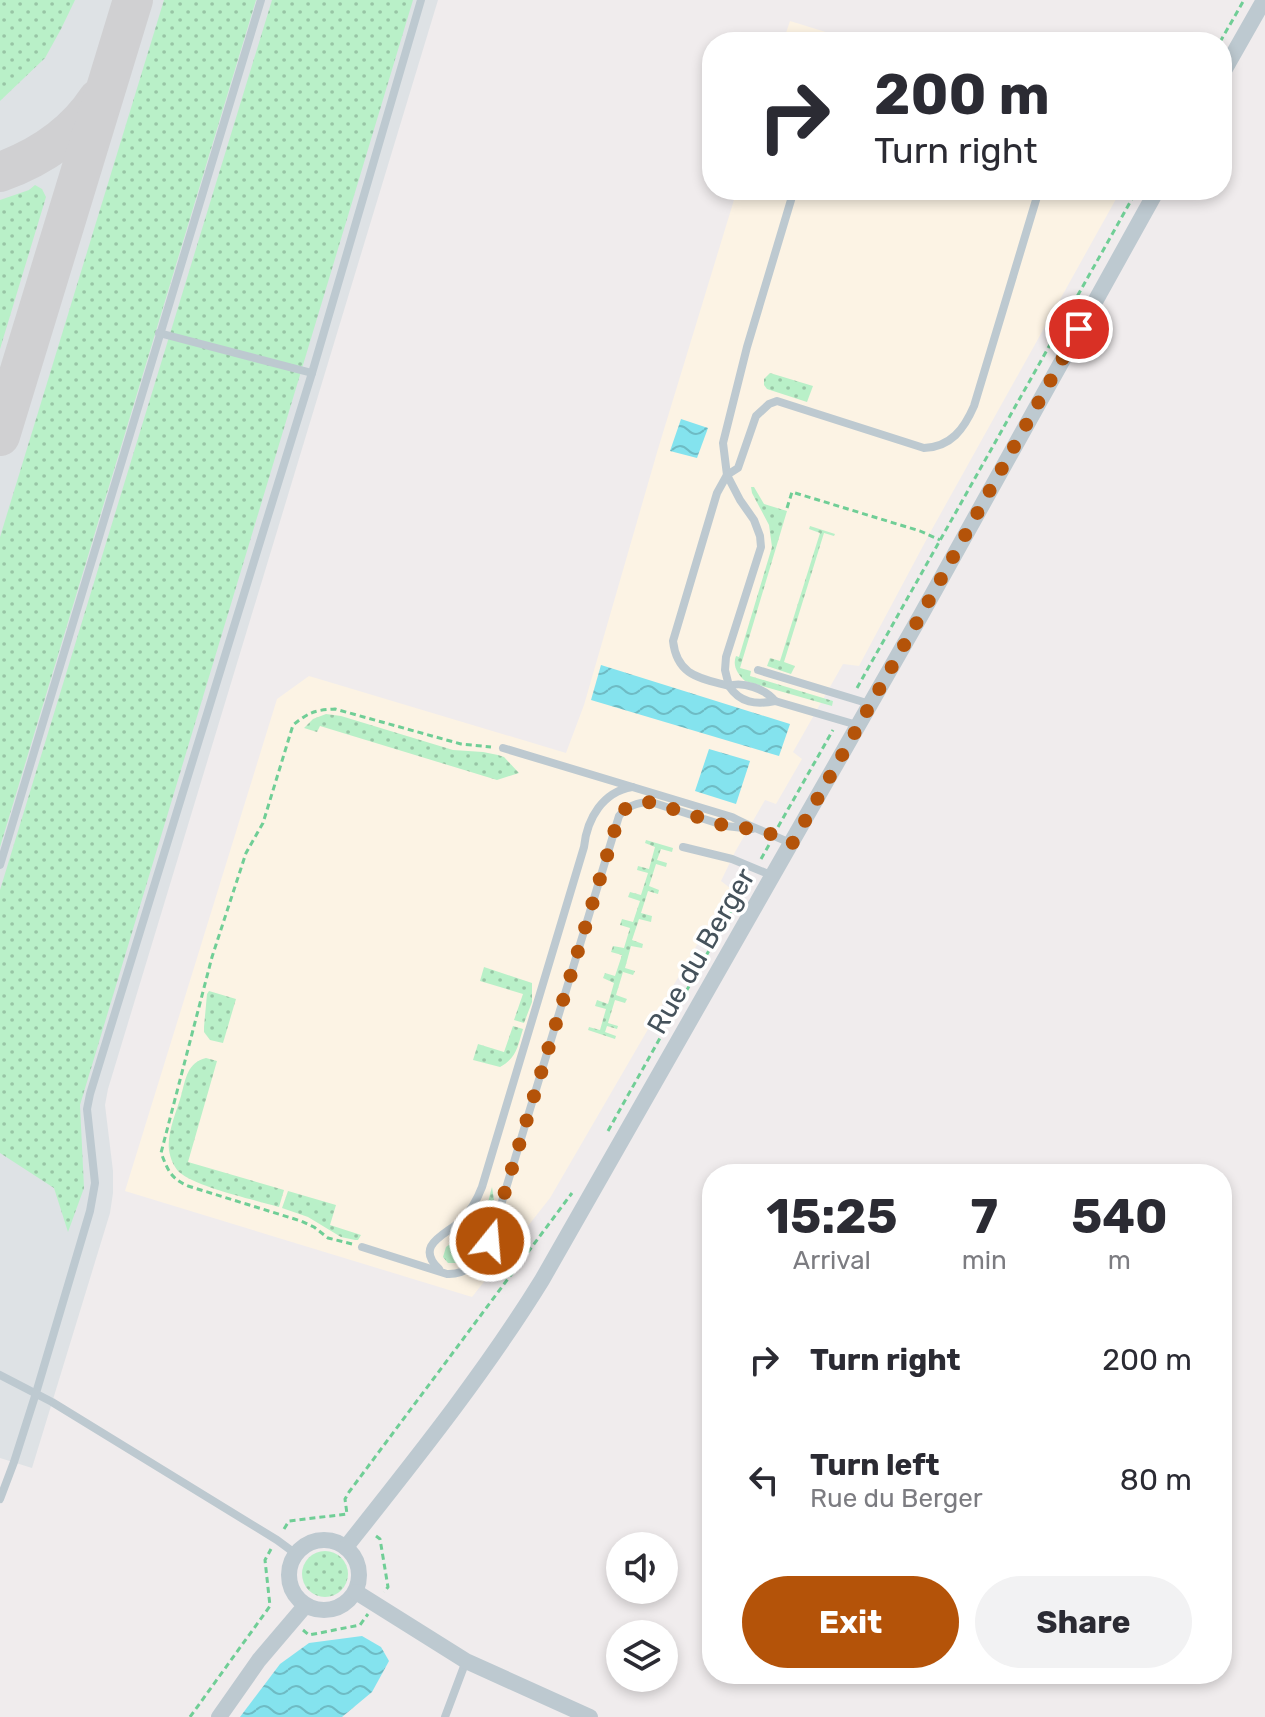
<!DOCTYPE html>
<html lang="en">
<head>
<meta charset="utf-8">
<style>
	body { margin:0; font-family:Rubik,sans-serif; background:#f2f2f3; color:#2b2b33; height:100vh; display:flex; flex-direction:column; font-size:30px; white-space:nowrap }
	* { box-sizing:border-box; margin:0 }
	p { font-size:26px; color:#7c7c81 }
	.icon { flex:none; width:44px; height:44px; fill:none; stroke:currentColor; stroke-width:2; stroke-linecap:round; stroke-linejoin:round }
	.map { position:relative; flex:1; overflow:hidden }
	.side { position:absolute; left:702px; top:1164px; width:530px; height:520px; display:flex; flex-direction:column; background:#fff; border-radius:32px; box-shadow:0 4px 12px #0003 }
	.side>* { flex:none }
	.top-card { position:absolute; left:702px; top:32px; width:530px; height:168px; border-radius:32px; box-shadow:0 4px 12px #0003; background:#fff; color:#2b2b33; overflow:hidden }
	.buttons { position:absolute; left:606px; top:1532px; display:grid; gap:16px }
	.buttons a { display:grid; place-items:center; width:72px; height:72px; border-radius:50%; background:#fff; box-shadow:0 4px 12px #0003; font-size:40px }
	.pin { position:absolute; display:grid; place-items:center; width:68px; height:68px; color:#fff; margin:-34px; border:4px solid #fff; border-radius:50%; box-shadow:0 2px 8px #0007 }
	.me { position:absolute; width:88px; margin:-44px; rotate:17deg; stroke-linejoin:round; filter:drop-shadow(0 0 6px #0008) }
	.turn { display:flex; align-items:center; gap:28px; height:168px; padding:0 40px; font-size:36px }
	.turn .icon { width:104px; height:104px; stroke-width:2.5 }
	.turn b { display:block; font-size:56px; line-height:68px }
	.eta { display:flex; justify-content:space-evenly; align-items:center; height:136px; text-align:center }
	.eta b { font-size:48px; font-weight:700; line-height:56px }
	.primary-button { display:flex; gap:16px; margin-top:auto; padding:16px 40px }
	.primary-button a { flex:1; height:92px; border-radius:48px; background:#b45309; color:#fff; font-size:32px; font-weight:700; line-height:92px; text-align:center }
	.primary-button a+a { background:#f2f2f3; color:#2b2b33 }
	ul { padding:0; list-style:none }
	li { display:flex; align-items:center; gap:24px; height:120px; padding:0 40px }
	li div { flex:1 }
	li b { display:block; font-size:30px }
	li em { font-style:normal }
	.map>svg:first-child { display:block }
</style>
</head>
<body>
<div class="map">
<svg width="1265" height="1717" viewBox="0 0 1265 1717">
	<defs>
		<pattern id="grass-dots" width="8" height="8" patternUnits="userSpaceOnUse" patternTransform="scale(2)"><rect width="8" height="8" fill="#b9f0c8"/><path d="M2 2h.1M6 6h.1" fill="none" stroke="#98c5a5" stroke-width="1.8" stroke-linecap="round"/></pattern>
		<pattern id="water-waves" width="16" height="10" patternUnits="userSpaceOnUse" patternTransform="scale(2)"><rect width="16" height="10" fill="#84e3ee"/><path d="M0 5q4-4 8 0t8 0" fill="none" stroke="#6ebbc4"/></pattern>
	</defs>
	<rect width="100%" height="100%" fill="#f0eced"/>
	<!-- commercial -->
	<g fill="#fcf3e4">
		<path d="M 790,21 L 858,42 L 783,42 Z"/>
		<path d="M 737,190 L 1121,190 L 931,531 L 859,666 L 843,664 L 793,752 L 802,759 L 776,804 L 765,800 L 735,852 L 721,881 L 730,888 L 550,1198 L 472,1297 L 125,1191 L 277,699 L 309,676 L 566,753 L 584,705 L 658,449 Z"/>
	</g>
	<!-- airport -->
	<path fill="#dee2e5" d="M 0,0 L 438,0 L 108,1089 L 105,1105 L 113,1171 L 113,1193 L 110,1213 L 32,1468 L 0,1458 Z"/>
	<!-- grass -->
	<g fill="url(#grass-dots)">
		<path d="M 0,0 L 75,0 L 61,29 L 45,58 L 0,101 Z"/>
		<path d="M 164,0 L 256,0 L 0,847 L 0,537 Z"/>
		<path d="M 272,0 L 413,0 L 80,1105 L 84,1188 L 68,1232 L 54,1188 L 0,1153 L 0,890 Z"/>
		<path d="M 35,185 L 42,189 L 46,197 L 0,349 L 0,200 L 29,190 Z"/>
		<path d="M 770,373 L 813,386 L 807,402 L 767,389 L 764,385 L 764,379 Z"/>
		<path d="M 751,487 L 754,487 L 764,504 L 787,511 L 740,668 L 751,671 L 750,676 L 833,701 L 832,706 L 745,681 C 738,674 732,666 736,656 L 739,657 L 772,547 L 769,525 L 752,493 Z"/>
		<path d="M 810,526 L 835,534 L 834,536 L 824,533 L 784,662 L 795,666 L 791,674 L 767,666 L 770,658 L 780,661 L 820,533 L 809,529 Z"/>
		<path d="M 326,714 L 341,716 L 453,750 L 483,752 L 498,755 L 504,757 L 519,773 L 497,780 L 320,726 L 317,732 L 304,728 L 313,719 Z"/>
		<path d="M 646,840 L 673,848 L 672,852 L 661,849 L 657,860 L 667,863 L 666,867 L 656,864 L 649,886 L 659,890 L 658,894 L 648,891 L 641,913 L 652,916 L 651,922 L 639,919 L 632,940 L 643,944 L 642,948 L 631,946 L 625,968 L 635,971 L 633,975 L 623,972 L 616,995 L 627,999 L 625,1003 L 615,1000 L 608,1023 L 618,1026 L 617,1029 L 607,1026 L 605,1032 L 616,1036 L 615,1039 L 588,1030 L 589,1027 L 600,1030 L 606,1009 L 595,1006 L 597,1000 L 608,1004 L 614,983 L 603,978 L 605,973 L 615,976 L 622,955 L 611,952 L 613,946 L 624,948 L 630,928 L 620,925 L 622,919 L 633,922 L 640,901 L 628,897 L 630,892 L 641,895 L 648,873 L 637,870 L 638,866 L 649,869 L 655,847 L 645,843 Z"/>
		<path d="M 484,967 L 532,983 L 532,1002 L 524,1023 L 514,1020 L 523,994 L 480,981 Z"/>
		<path d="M 209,991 L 236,999 L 223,1043 L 210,1040 L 204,1032 L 204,1027 L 207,994 Z"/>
		<path d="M 513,1026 L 523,1029 C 518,1045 517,1058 500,1067 L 473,1060 L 478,1044 L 504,1052 Z"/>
		<path d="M 206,1058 L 217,1061 L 188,1162 L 284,1190 L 279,1207 C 255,1200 196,1187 179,1172 C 174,1167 170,1158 169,1150 C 167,1133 176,1113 181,1096 C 186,1078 187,1063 206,1058 Z"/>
		<path d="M 492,1187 L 495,1207 L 484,1238 L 466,1260 L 457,1263 L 448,1263 L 443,1257 L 446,1247 C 453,1241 461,1239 469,1234 C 485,1223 487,1204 492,1187 Z"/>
		<path d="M 288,1191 L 336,1205 L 330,1225 L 361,1235 L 358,1240 L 355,1240 L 341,1237 L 308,1217 L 282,1208 Z"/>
		<circle cx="325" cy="1574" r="23"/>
	</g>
	<!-- water -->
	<g fill="url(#water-waves)">
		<path d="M 681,419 L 708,428 L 697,458 L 670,451 Z"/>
		<path d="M 601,665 L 790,724 L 779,756 L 591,700 Z"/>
		<path d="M 709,749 L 750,761 L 736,804 L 695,791 Z"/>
		<path d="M 362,1636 L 381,1647 L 389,1661 L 372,1692 L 342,1717 L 240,1717 L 280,1664 L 309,1643 Z"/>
	</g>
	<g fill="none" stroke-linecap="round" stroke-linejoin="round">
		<!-- taxiway -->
		<g stroke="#d0d0d2" stroke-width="40">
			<path d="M 0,172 C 39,158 75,134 98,99"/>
			<path d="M 0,436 L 133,0"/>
		</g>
		<!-- path -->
		<g stroke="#70ce96" stroke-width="3" stroke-dasharray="6 4" stroke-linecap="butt">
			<path d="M 1220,42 L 1244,0"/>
			<path d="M 787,508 L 792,492 L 920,531 L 940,540"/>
			<path d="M 857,688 L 1137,190"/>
			<path d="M 778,827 L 833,730"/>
			<path d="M 761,859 L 769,845"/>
			<path d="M 608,1131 L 749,879"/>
			<path d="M 352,1244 L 328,1238 L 314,1227 L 301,1221 L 188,1186 C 170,1178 168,1170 161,1153 L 212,957 L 246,853 L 263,823 L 293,725 C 309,712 315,710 335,709 L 461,744 L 491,747"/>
			<path d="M 284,1529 L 289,1521 L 347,1514 L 345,1499 L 349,1492 L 572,1193"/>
			<path d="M 376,1536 L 380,1539 L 388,1587 L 384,1592"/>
			<path d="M 303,1630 L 309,1635 L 360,1625 L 368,1614"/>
			<path d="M 190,1717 L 270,1606 L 265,1560 L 271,1549"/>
		</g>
		<!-- service -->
		<g stroke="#bdc9d0" stroke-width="8">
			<path d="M 794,190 L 747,347 L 723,443 L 727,475 L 740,500 L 754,520 L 760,536 L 761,547 L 726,657 L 725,670 L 729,686 C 742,681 766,689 775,701 L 857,725"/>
			<path d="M 159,333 L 312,373"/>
			<path d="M 758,670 L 870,704"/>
			<path d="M 775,701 C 756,705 740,703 729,686 C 700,678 677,676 673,641 L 717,493 L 727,475 L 738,468 L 756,416 L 769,404 L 777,401 L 924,448 C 951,447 964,429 974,406 L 1039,190"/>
			<path d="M 503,748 L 732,817 C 752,828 772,834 792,844"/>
			<path d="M 683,847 L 732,859 L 773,876"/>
			<path d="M 0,865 L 261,0"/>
			<path d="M 362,1247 L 447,1274 C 469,1275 480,1259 490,1241 L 619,816 C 627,806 637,802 651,802 L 726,826 L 752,829"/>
			<path d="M 439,1269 C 414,1245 445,1235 461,1221 C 471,1211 477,1200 482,1187 L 584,847 C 587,818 603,792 632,787"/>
			<path d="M 0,1375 L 52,1402 L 277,1540 L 296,1554"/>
			<path d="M 0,1499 L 14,1462 L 36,1393 L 90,1211 L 95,1183 L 87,1109 L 90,1094 L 312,373 L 421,0"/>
			<path d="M 445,1717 L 466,1661"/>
		</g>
		<!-- minor -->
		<g stroke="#bdc9d0" stroke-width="16">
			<path d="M 1222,74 L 1264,0"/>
			<circle cx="324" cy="1575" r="35"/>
			<path d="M 346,1547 C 414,1461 484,1374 542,1280 L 921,615 L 1157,190"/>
			<path d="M 356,1592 L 466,1661 L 590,1717"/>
			<path d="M 219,1717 L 259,1660 L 305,1606"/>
		</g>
	</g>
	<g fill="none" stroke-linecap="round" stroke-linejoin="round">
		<!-- route -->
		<path stroke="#b45309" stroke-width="14" stroke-dasharray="0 25.2" d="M 490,1241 L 619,816 L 625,809 L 635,804 L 651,802 L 726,826 L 752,829 L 774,835 L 792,844 L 921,615 L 1079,329"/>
	</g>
	<g text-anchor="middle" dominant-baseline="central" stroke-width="7" stroke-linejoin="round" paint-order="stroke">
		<!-- street labels -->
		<g font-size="28" fill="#45525b" stroke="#fff">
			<text transform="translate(701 951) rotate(-60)">Rue du Berger</text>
		</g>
	</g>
</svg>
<div class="buttons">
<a><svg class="icon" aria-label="sound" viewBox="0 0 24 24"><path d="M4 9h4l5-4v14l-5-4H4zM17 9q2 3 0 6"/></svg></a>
<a><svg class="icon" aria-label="layers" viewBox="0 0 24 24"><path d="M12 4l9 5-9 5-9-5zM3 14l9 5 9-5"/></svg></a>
</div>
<div class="pin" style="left:1079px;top:329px;background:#d93025"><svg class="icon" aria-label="arrive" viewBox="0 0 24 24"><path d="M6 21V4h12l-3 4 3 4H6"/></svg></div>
<svg class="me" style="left:490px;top:1241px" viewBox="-20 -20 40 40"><circle r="17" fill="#b45309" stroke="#fff" stroke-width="3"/><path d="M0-11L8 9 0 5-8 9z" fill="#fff"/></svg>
<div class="top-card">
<div class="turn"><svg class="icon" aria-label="right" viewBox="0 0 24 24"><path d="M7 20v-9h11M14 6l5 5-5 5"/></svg><div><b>200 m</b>Turn right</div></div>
</div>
<section class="side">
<div class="eta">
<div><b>15:25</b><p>Arrival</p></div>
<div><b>7</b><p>min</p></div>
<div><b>540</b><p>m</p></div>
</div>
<ul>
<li><svg class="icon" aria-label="right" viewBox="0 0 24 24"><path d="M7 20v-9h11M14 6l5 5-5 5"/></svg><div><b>Turn right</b></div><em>200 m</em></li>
<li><svg class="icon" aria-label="left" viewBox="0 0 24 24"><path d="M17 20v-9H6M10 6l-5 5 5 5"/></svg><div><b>Turn left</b><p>Rue du Berger</p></div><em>80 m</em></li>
</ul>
<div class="primary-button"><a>Exit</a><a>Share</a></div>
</section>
</div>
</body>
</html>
